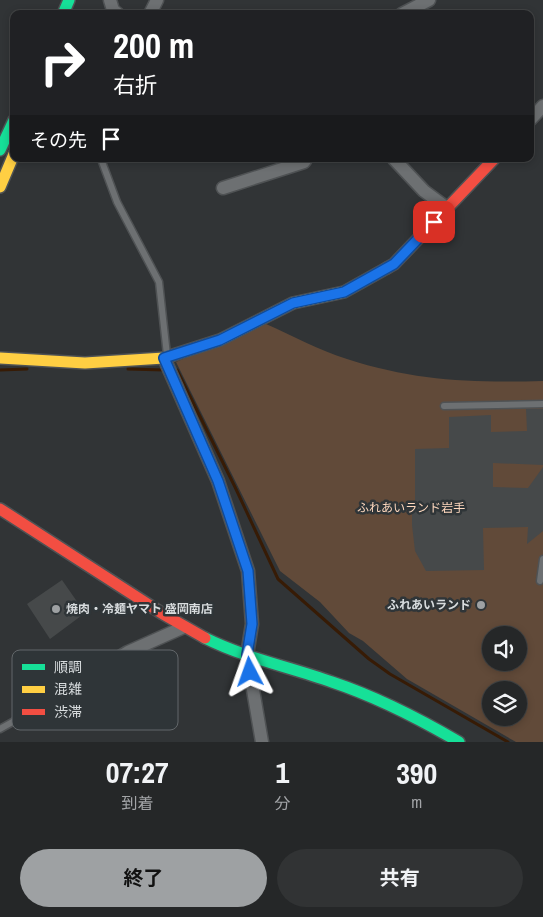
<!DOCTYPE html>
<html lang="ja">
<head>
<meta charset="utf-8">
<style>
	body { margin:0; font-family:"Archivo Narrow","Noto Sans JP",sans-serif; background:#313334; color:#f1f3f6; height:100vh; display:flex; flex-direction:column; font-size:19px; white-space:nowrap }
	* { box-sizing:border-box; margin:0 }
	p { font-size:16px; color:#a3a5a8 }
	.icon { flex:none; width:28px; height:28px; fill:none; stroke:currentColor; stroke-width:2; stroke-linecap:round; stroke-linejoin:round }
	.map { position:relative; height:742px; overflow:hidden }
	.sheet { display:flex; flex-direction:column; background:#252728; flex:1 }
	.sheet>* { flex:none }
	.banner { position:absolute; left:10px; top:10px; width:524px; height:152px; border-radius:10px; box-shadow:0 2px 8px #0003,0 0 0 1px #424445; background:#202124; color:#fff; overflow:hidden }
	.tools { position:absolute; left:482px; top:626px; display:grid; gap:10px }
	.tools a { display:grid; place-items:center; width:45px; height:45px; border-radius:50%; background:#252728; box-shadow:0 2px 8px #0003,0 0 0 1px #424445; font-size:25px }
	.pin { position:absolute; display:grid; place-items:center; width:42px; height:42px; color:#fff; margin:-21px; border-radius:10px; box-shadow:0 2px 8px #0006 }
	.me { position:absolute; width:55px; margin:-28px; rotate:356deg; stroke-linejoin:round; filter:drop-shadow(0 0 4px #0008) }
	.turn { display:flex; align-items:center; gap:18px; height:105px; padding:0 20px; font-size:22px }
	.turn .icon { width:65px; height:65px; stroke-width:2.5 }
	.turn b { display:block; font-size:35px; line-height:42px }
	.then { display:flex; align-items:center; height:48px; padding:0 20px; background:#0003; gap:10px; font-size:19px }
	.eta { display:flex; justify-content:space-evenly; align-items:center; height:85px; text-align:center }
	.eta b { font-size:30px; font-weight:700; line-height:35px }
	.primary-button { display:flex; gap:10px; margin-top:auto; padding:10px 20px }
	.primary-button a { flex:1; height:58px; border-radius:30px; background:#9ea1a3; color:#111; font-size:20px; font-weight:700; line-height:58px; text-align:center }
	.primary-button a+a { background:#313334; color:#f1f3f6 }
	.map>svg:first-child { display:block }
</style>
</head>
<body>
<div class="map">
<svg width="543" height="742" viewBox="0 0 543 742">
	<rect width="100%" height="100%" fill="#313436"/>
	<!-- green -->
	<path fill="#614a39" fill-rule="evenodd" d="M 266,324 C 293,336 319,350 347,359 C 415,381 472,383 543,381 L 543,742 L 516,742 L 407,679 L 363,641 L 349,633 L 320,602 L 280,571 L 176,362 ZM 491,635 L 519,635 L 519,662 L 491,662 ZM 491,690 L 519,690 L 519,718 L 491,718 Z"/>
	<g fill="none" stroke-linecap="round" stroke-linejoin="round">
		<!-- stream -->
		<g stroke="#371b05" stroke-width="3">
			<path d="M 128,369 L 164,370"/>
			<path d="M 0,370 L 27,369"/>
			<path d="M 173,370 L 177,370 L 235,487 L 278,579 L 369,659 L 390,674 L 508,742"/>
		</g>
	</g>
	<!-- building -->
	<g fill="#46494a">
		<path d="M 526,409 L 543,409 L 543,465 L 493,463 L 493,487 L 528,488 L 543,467 L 543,531 L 527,544 L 528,527 L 483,528 L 484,570 L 426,571 L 415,551 L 412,525 L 412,502 L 415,502 L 415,449 L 449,448 L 449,417 L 491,415 L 491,432 L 527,431 Z"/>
		<path d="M 62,580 L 85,613 L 50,639 L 27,604 Z"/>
	</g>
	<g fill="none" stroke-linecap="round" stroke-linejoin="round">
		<!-- lane casing -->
		<g stroke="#4f5254" stroke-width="9">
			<g id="lane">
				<path d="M 101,159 L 117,202 L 159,282 L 167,355"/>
				<path d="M 444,406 L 543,404"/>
				<path d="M 540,581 L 543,559"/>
				<path d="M 0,729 L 34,710"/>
			</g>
		</g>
		<!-- street casing -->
		<g stroke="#4f5254" stroke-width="15">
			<g id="street">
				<path d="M 110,0 L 113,10 L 118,14"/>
				<path d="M 150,14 L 157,0"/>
				<path d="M 402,14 L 429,0"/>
				<path d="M 530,120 L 543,106"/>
				<path d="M 394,159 L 424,191 L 447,208"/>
				<path d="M 223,188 L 304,162 L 306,159"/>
				<path d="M 164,358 L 218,481 L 248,571 L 252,624 L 247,655 L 262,742"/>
				<path d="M 34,710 L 128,652 L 184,627"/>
			</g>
		</g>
		<!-- fast casing -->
		<g stroke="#4f5254" stroke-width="14">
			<g id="fast">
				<path d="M 63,14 L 69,0"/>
				<path d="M 0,150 L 14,120"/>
				<path d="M 205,638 C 245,658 290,667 332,682 C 377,697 418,718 459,742"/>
			</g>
		</g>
		<!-- slow casing -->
		<g stroke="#4f5254" stroke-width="14">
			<g id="slow">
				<path d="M 0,187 L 14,154"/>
				<path d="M 0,358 L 85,363 L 164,358 L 220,340 L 293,303 L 344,292 L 387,268"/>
			</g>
		</g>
		<!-- jam casing -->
		<g stroke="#4f5254" stroke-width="14">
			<g id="jam">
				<path d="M 387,268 L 394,264 L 494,159"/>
				<path d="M 0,509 L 163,614 L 205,638"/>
			</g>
		</g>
		<!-- lane -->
		<use href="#lane" stroke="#6d7072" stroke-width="6"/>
		<!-- street -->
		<use href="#street" stroke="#6d7072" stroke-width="12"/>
		<!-- fast -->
		<use href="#fast" stroke="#16e098" stroke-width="11"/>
		<!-- slow -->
		<use href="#slow" stroke="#ffcf43" stroke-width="11"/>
		<!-- jam -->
		<use href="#jam" stroke="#f24e42" stroke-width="11"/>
	</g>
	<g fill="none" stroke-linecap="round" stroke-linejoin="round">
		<!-- route casing -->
		<g stroke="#114b97" stroke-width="12">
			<path id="route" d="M 250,672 L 247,655 L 252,624 L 248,571 L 218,481 L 164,358 L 220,340 L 293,303 L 344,292 L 394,264 L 434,222"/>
		</g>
		<!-- route -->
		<use href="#route" stroke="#1a73e8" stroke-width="9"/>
	</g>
	<!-- markers -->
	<g fill="#9ea1a3" stroke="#2f3538" stroke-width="2">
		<circle cx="481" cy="605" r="5"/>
		<circle cx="56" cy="609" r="5"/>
	</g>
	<g text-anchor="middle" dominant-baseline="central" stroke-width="5" stroke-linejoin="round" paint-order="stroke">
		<!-- park labels -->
		<g font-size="12" fill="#fed8be" stroke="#2f3538">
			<text x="411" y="508">ふれあいランド岩手</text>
		</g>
		<!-- poi labels -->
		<g font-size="12" font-weight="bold" fill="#d8dcde" stroke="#2f3538" text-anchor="end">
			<text x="471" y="605">ふれあいランド</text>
			<text x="66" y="609" text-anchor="start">焼肉・冷麺ヤマト 盛岡南店</text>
		</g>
	</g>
	<!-- legend -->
	<rect x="12" y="650" width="166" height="80" rx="8" fill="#2f3538" stroke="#62676a" stroke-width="1"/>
	<rect x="22" y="664" width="23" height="6" fill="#16e098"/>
	<rect x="22" y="686" width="23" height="7" fill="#ffcf43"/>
	<rect x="22" y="709" width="23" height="6" fill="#f24e42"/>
	<g font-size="14" fill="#d8dcde">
		<text x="54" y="672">順調</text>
		<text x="54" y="694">混雑</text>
		<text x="54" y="717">渋滞</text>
	</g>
</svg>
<div class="tools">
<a><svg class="icon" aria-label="sound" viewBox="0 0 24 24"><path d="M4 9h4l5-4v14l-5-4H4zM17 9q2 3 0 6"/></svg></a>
<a><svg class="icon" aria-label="layers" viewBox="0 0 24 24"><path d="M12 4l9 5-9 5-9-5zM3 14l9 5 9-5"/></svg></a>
</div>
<div class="pin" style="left:434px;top:222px;background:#d93025"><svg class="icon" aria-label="arrive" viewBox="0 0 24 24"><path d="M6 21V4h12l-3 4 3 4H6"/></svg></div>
<svg class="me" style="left:250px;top:672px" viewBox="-20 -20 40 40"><path d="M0-17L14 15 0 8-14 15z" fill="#1a73e8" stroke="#fff" stroke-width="4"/></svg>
<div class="banner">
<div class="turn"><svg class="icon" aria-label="right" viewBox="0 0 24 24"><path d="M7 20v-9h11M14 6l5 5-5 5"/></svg><div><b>200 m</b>右折</div></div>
<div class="then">その先<svg class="icon" aria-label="arrive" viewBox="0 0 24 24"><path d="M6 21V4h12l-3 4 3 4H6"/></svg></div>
</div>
</div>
<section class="sheet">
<div class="eta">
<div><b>07:27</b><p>到着</p></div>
<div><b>1</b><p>分</p></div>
<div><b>390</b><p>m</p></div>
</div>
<div class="primary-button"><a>終了</a><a>共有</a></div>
</section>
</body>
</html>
